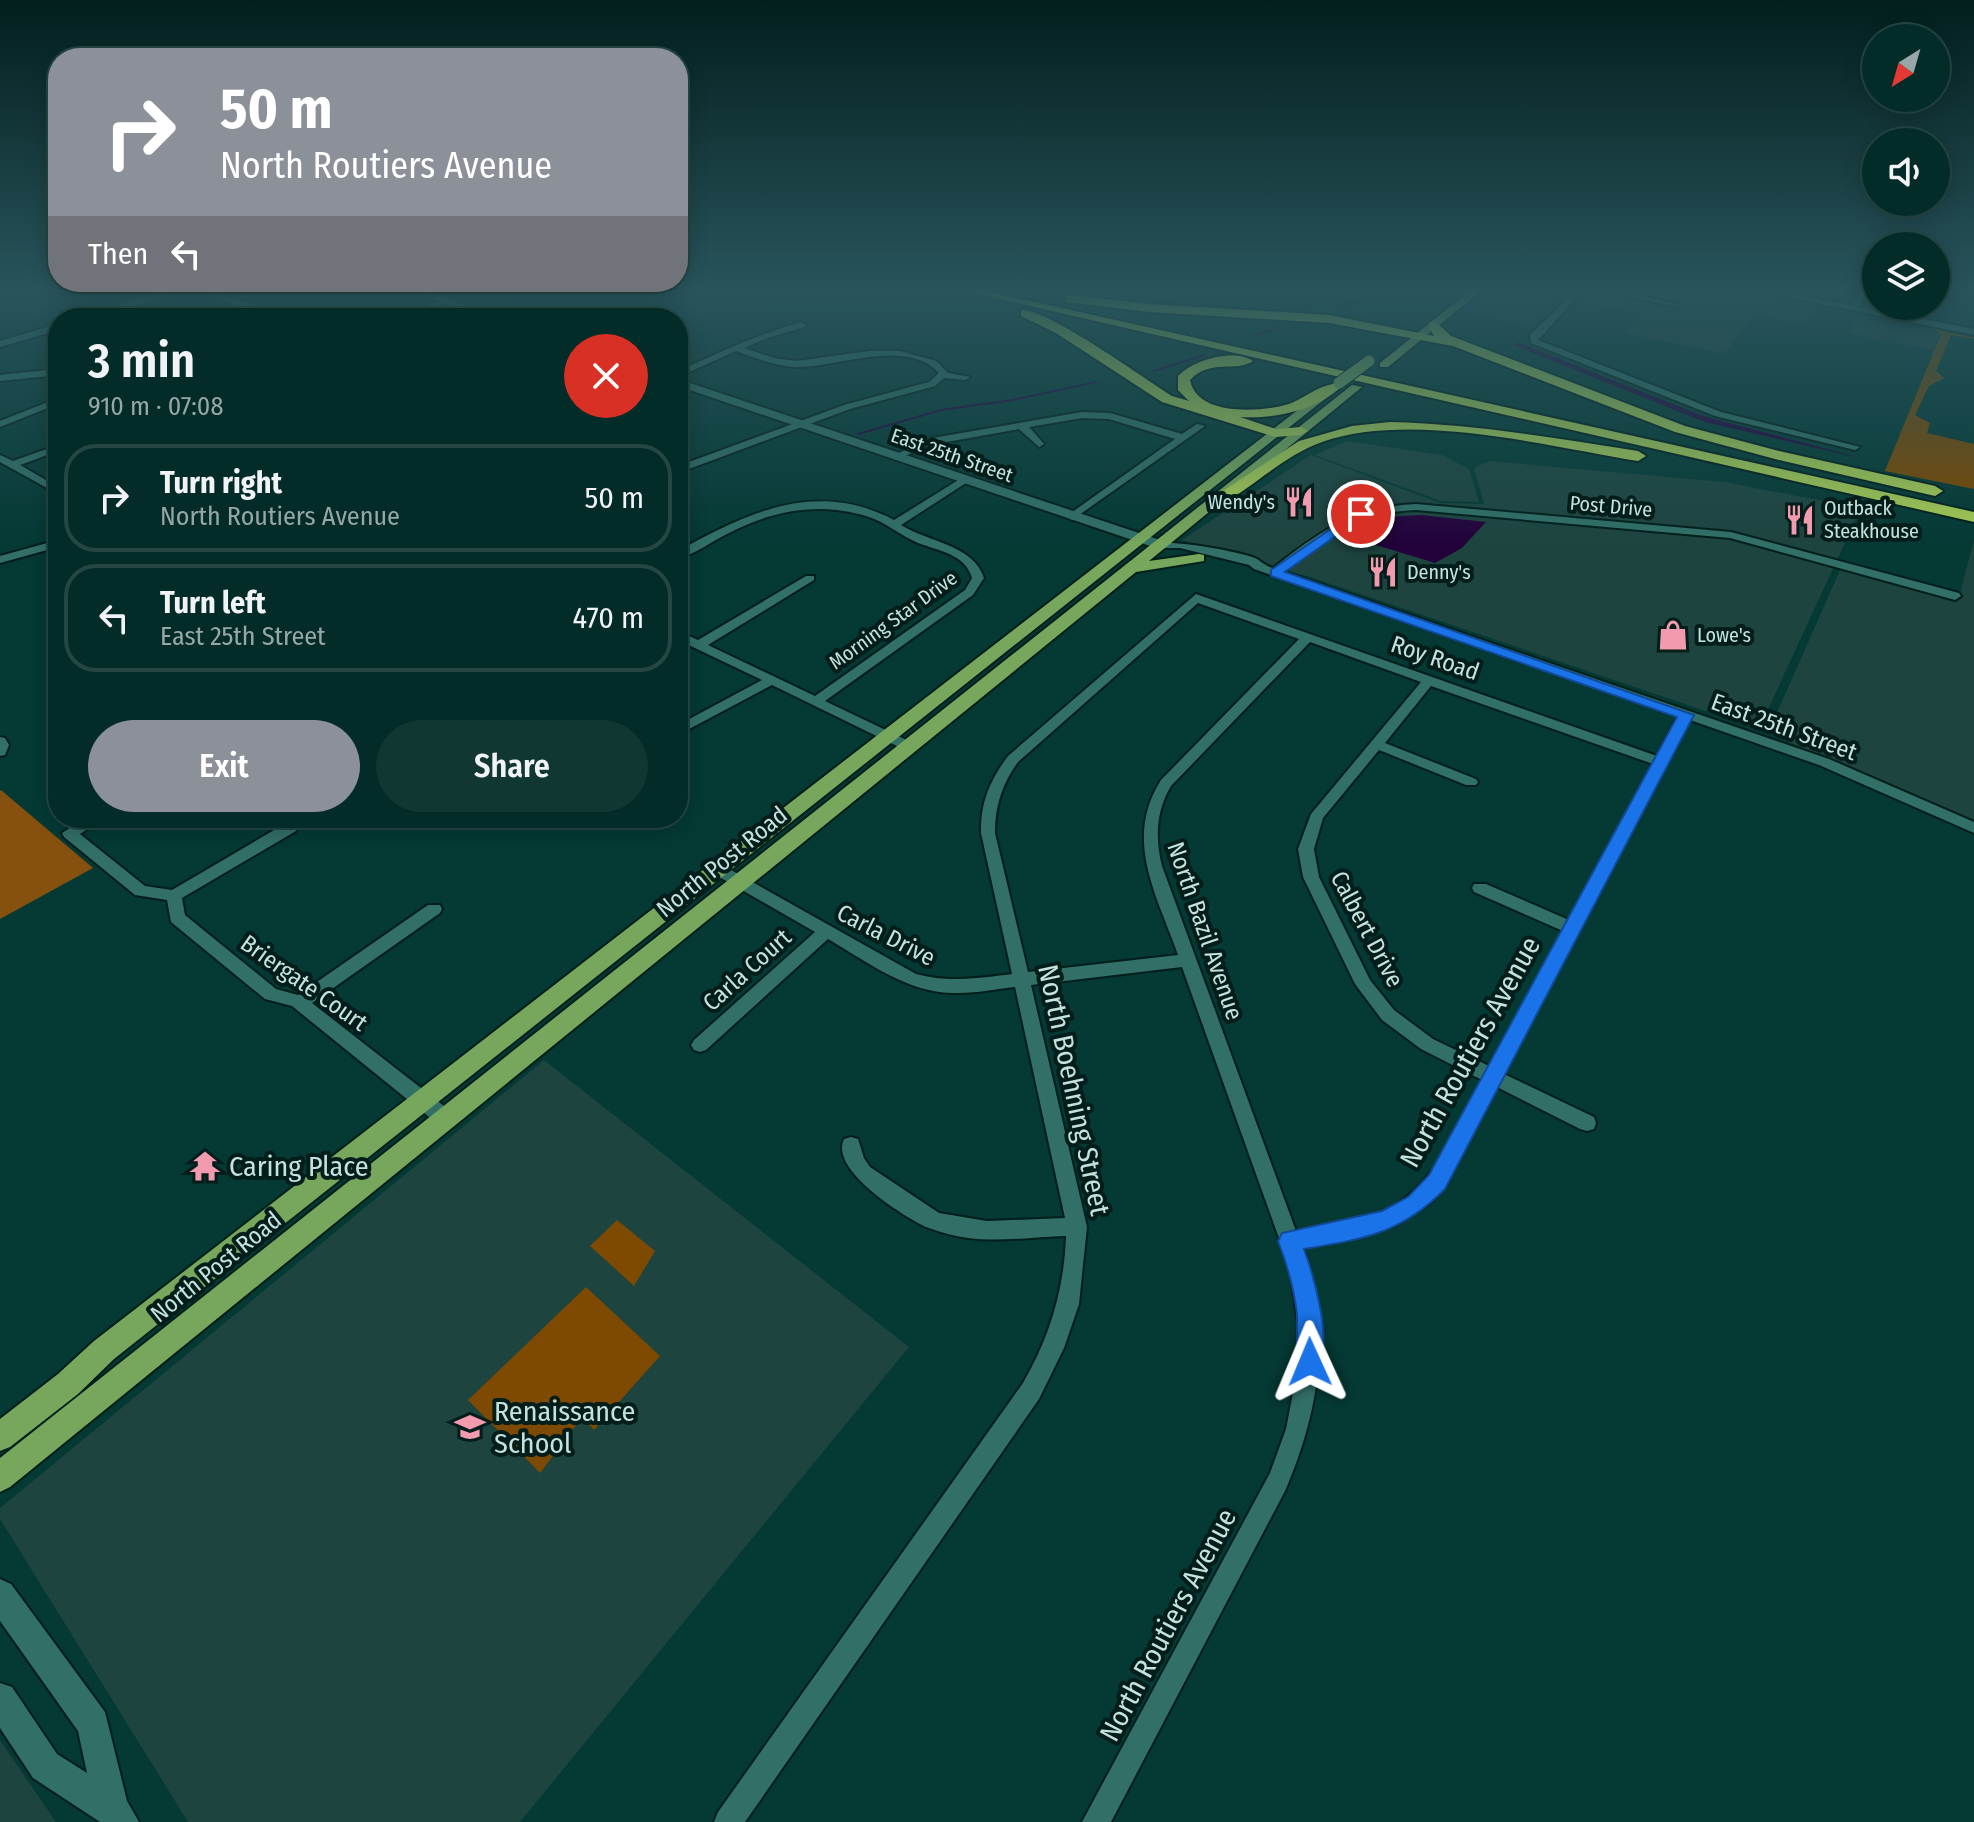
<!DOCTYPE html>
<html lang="en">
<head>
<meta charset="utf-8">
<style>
	body { margin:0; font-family:"Fira Sans Condensed",sans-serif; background:#113733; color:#f1f3f6; height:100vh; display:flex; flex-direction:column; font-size:30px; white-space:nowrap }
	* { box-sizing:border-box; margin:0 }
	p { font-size:26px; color:#97a7a7 }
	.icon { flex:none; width:44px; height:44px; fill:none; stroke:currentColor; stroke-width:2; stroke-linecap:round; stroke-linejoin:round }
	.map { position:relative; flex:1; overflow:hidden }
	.panel { position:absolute; left:48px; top:308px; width:640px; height:520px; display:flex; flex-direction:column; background:#032b27; border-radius:32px; box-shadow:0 4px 20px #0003,0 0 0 2px #244744 }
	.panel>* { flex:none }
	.hud { position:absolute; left:48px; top:48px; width:640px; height:244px; border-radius:32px; box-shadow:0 4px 20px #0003,0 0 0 2px #244744; background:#8c9099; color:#fff; overflow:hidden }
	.needle { width:52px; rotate:217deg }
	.fabs { position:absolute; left:1862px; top:24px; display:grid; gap:16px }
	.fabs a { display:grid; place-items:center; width:88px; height:88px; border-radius:50%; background:#032b27; box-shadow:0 4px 20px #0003,0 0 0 2px #244744; font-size:40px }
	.pin { position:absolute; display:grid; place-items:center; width:68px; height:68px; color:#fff; margin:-34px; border:4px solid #fff; border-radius:50%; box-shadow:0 2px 8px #0007 }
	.me { position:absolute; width:88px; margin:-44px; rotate:359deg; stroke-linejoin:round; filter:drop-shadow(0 0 6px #0008) }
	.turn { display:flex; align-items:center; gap:28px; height:168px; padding:0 40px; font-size:36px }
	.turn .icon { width:104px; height:104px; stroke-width:2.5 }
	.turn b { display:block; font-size:56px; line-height:68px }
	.then { display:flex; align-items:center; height:76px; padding:0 40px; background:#0003; gap:16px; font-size:30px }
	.round { display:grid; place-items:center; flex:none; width:84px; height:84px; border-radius:42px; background:#113733 }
	.headline { display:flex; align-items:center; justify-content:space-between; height:136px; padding:0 40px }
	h1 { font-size:48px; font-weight:600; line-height:60px }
	.action { display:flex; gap:16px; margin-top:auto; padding:16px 40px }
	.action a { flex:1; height:92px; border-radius:48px; background:#8c9099; color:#fff; font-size:32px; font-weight:600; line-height:92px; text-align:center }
	.action a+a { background:#113733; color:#f1f3f6 }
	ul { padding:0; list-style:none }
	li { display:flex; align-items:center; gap:24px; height:108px; margin:0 16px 12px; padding:0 24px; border:4px solid #244744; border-radius:32px }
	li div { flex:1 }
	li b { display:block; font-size:30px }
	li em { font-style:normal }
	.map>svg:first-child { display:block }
</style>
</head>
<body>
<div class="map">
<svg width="1974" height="1822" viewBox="0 0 1974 1822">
	<rect width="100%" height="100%" fill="#043934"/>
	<!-- built -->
	<g fill="#1d443f">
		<path d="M 1161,290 L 1370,290 L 1332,302 L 1188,296 Z"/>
		<path d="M 1492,290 L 1740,290 L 1816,305 L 1804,325 L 1753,315 L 1724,354 L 1625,333 L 1642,314 L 1576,300 L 1580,295 L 1567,292 L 1531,326 L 1466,312 Z"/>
		<path d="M 1857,318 L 1863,318 L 1940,333 L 1933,350 L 1848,333 Z"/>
		<path d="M 1347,441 L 1442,455 L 1469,469 L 1479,502 L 1441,501 L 1315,455 Z"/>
		<path d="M 1311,455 L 1440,503 L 1484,504 L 1474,468 L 1489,461 L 1724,482 L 1861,508 L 1759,729 L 1310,577 L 1182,540 Z"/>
		<path d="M 1974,540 L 1974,823 L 1768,733 L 1844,561 L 1960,593 Z"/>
		<path d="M 544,1060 L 909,1347 L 520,1822 L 188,1822 L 0,1519 L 0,1508 Z"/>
		<path d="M 0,1740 L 56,1822 L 0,1822 Z"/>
	</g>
	<!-- green -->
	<g fill="#7e4900">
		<path d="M 1930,328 L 1974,336 L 1974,339 L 1951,335 L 1936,371 L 1944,378 L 1929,386 L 1915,415 L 1930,423 L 1927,433 L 1974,444 L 1974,489 L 1885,471 L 1941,334 Z"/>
		<path d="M 617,1220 L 655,1251 L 634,1286 L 590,1246 Z"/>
		<path d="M 586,1287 L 660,1356 L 594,1430 L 582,1417 L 540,1473 L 468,1400 Z"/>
	</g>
	<!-- forest -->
	<path fill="#86500e" d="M 1,790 L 93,868 L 0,919 L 0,791 Z"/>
	<!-- water -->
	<g fill="#23023c">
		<path d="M 1517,342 L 1703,416 L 1864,459 L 1705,422 L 1523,349 L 1514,345 Z"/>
		<path d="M 1421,515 L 1486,522 L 1462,548 L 1435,563 L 1376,545 L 1357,535 L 1359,527 L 1383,517 Z"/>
	</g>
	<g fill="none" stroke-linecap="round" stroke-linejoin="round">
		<!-- stream -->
		<g stroke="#23023c" stroke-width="2">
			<path d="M 1337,308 L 1387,290"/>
			<path d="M 1256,335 L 1279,327"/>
			<path d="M 1154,371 L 1205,355"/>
			<path d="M 858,434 L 941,410 L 1013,400 L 1096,382"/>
		</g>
		<!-- street casing -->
		<g stroke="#001e1a" stroke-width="4">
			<g id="street">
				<path d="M 174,290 C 211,290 248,298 280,318 C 249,318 223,293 191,293 C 153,293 120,318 83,318 L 129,301 Z"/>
				<path d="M 1576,290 L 1584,290 L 1538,340 L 1721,412 L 1860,447 L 1855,450 L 1715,416 L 1531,343 L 1530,335 Z"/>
				<path d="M 1599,290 L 1613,290 L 1681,305 L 1677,307 Z"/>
				<path d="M 1861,290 L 1869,290 L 1856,310 L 1850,310 Z"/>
				<path d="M 444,299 L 451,301 L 406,318 L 394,318 Z"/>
				<path d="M 802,322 L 806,325 L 805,327 L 767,338 L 744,348 L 774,358 L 796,361 L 870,351 L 900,351 L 936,361 L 948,373 L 970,377 L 965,380 L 944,378 L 935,386 L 850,409 L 678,473 L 678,466 L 844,405 L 929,382 L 939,373 C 906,337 837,368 796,367 C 776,366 755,358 736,351 L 678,377 L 678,371 C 719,353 758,334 802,322 Z"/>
				<path d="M 58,324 L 58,330 L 0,347 L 0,341 Z"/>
				<path d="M 58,369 L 58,375 L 0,381 L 0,375 Z"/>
				<path d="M 58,398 L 58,404 L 0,427 L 0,421 Z"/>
				<path d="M 1082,412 L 1110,413 L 1182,434 L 1197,424 L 1205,426 L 1072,520 L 1067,517 L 1068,515 L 1175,439 L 1109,419 L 1082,418 L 1029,427 L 1044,444 L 1039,447 L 1019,429 L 930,445 L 896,460 L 891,457 L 927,439 Z"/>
				<path d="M 58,445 L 58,451 L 20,465 L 58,487 L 58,494 L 0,462 L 0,455 L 13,461 Z"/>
				<path d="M 960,479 L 969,481 L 901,525 C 928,542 974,545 984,578 L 973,595 L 825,701 L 915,744 L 917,747 L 915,750 L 905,750 L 772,685 L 678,735 L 678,725 L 762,680 L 678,640 L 678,631 L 698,640 L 806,576 L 814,576 L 814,580 L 708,645 L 815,696 L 965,590 L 972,578 C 965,554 939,551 918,543 C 901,536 887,523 869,517 C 819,501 773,510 727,534 C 711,542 695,554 678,559 L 678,551 C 746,513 817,479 894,520 Z"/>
				<path d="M 1416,504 L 1731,532 L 1959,593 L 1961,596 L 1955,600 L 1730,538 L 1416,510 C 1359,512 1326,538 1284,572 L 1829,759 L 1974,822 L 1974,833 L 1819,765 L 1690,720 L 1504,1074 L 1594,1117 L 1596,1123 L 1594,1129 L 1587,1131 L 1580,1129 L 1497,1087 L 1444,1188 L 1429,1204 L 1396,1225 L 1370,1234 L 1303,1248 C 1333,1329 1319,1411 1286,1489 L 1111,1822 L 1082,1822 L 1270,1473 L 1286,1429 L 1296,1377 L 1298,1324 L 1290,1269 L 1182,967 L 1031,985 L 1087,1227 L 1079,1304 L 1064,1348 L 1039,1399 L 745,1822 L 714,1822 L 718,1812 L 1023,1383 C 1050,1336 1064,1290 1066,1236 C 1033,1237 1000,1242 968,1238 C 954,1236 939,1232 926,1227 C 903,1216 829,1170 844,1139 L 851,1137 L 858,1139 L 864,1158 L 870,1167 L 939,1213 L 987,1221 L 1065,1218 L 1015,987 C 996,989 978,993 959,993 C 910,995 869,963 828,939 L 706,1050 L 700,1052 L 694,1050 L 691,1045 L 694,1040 L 815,932 L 714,874 L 711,870 L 719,865 L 724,866 L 916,974 C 949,983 979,978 1012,974 L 981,833 C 980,803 990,780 1008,756 L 1196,594 L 1657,756 L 1678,716 L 1271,575 L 1254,569 L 1249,565 L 1180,548 L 1161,548 L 1155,545 C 1167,538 1242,552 1257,559 C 1263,563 1266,566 1273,568 C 1319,532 1355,506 1416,504 ZM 1198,603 L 1299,639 L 1161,780 C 1123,840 1157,895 1178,955 L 1028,972 L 995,833 C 995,806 1002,784 1018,762 ZM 1310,642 L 1421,682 L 1311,814 L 1298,849 L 1303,877 L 1355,984 L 1382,1020 L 1421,1049 L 1482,1080 C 1456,1128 1436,1188 1382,1212 C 1355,1223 1325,1226 1296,1231 L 1162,866 C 1155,838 1156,811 1171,786 ZM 1431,686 L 1653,764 L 1569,920 L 1486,884 L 1474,884 L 1472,888 L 1474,892 L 1563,931 L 1489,1066 L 1433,1039 L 1394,1010 L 1370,980 L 1319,877 L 1314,849 L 1323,818 L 1379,750 L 1466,785 L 1476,785 L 1478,782 L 1476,779 L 1385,743 Z"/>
				<path d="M 58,540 L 58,547 L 0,563 L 0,556 Z"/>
				<path d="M 0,737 L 5,738 L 9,745 L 5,755 L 0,756 Z"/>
				<path d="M 85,818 L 104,818 L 80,834 L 145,886 L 172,890 L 286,823 L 296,823 L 298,827 L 296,831 L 182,898 L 185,915 L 276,989 L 298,995 L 428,905 L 440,905 L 442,909 L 440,913 L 312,1003 L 453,1113 L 455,1119 L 453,1125 L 446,1127 L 439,1125 L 292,1006 L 265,999 L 171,922 L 167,900 L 135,895 L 64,837 L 62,833 Z"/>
				<path d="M 452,818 L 518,818 C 503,831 472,826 454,821 Z"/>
			</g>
		</g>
		<!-- secondary casing -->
		<g stroke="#001e1a" stroke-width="4">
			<g id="secondary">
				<path d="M 408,290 L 422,290 L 501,318 L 486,318 Z"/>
				<path d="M 1754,290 L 1773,290 L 1974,329 L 1974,335 Z"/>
				<path d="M 678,379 L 1166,542 L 1168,545 L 1156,548 L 678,386 Z"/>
				<path d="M 0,1579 L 11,1584 L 105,1712 L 127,1801 L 139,1822 L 100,1822 L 33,1778 L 0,1728 L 0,1683 L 12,1687 L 57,1754 L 87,1773 L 78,1731 L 0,1621 Z"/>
			</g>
		</g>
		<!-- primary casing -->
		<g stroke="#001e1a" stroke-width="4">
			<g id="primary">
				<path d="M 1471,290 L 1482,290 L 1388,367 L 1380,367 L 1380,363 Z"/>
				<path d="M 1352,385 L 1362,387 L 1149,561 L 1199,554 L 1204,555 L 1204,561 L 1136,572 L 10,1487 L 0,1492 L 0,1458 Z"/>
				<path d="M 1325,389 L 1335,391 L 114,1359 L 78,1394 L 10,1447 L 0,1451 L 0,1419 L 58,1374 L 94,1341 Z"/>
			</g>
		</g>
		<!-- highway casing -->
		<g stroke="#001e1a" stroke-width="4">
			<g id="highway">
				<path d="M 960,290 L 981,290 L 1974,512 L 1974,522 Z"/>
				<path d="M 1070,295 L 1150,304 L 1329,315 L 1434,336 L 1428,324 L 1434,320 L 1451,336 L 1685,426 L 1775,450 L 1935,486 L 1943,491 L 1935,496 L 1775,459 L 1675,432 L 1453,346 L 1329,323 L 1150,312 L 1066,302 L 1066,296 Z"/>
				<path d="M 1021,310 C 1047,308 1145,379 1172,396 L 1189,401 L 1178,390 L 1178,376 C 1193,360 1234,348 1253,361 C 1235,373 1211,358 1190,380 C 1197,417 1262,412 1289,404 C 1303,399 1315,388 1329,385 C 1336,383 1335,384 1340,388 C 1314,411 1274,419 1240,417 L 1276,429 L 1301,427 L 1308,431 L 1301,435 L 1275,437 L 1162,402 L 1056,333 L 1021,316 Z"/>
				<path d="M 1390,422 C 1474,424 1555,438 1638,451 L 1646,456 L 1638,461 C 1546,446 1411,411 1322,442 C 1285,455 1256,485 1223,503 L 1217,505 L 1209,500 L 1299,441 L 1352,426 Z"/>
			</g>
		</g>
		<!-- street -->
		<use href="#street" fill="#316f67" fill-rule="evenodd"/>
		<!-- secondary -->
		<use href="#secondary" fill="#316f67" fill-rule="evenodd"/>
		<!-- primary -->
		<use href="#primary" fill="#77a75c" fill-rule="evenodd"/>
		<!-- highway -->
		<use href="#highway" fill="#a6cc54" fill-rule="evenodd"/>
		<!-- primary-bridge casing -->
		<g stroke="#001e1a" stroke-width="13" stroke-linecap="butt">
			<path id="primary-bridge" d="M 1339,383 L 1369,361"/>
		</g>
		<!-- primary-bridge -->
		<use href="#primary-bridge" stroke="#77a75c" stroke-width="11"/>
	</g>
	<!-- sky -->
	<linearGradient id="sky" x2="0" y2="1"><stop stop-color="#021f1d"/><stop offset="0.53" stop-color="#29545c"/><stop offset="1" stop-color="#29545c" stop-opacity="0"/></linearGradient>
	<rect width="1974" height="545" fill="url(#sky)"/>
	<!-- route -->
	<path fill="#1a73e8" stroke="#114b97" stroke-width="2" d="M 1357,511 L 1367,514 L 1285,572 L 1694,715 L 1445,1189 C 1401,1234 1363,1239 1304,1249 C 1315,1279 1332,1341 1319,1371 L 1310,1374 L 1301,1371 C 1294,1353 1298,1333 1297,1314 C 1294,1289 1287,1264 1278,1241 L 1282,1233 L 1382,1211 L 1408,1197 L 1429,1175 L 1677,717 L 1271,576 L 1271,570 Z"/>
	<!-- icons -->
	<defs>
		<g id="restaurant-bare" transform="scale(2.4)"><path d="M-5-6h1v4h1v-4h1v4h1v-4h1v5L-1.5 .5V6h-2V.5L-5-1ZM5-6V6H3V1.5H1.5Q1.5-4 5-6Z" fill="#f29aae" stroke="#031d1a" stroke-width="2.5" paint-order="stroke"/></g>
		<g id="shop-bare" transform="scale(2.4)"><path d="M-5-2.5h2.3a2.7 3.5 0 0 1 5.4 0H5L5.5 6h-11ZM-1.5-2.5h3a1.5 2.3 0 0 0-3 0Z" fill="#f29aae" stroke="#031d1a" stroke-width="2.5" paint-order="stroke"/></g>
		<g id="temple-bare" transform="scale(2.4)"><path d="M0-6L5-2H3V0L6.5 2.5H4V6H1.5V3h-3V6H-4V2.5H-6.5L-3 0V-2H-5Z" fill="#f29aae" stroke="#031d1a" stroke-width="2.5" paint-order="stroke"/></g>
		<g id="school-bare" transform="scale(2.4)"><path d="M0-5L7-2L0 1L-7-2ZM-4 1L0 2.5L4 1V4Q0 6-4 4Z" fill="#f29aae" stroke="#031d1a" stroke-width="2.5" paint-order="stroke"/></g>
	</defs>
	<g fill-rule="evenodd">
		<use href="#restaurant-bare" x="1299" y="502"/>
		<use href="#restaurant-bare" x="1800" y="520"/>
		<use href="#restaurant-bare" x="1383" y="572"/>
		<use href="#shop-bare" x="1673" y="635"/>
		<use href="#temple-bare" x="205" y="1166"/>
		<use href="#school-bare" x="470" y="1427"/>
	</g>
	<g text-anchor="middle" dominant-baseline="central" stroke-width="8" stroke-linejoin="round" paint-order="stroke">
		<!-- far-street labels -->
		<g font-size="20" fill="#c5e3de" stroke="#031d1a">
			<text transform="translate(952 455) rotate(19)">East 25th Street</text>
			<text transform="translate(1611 506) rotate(5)">Post Drive</text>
			<text transform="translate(893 620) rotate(-36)">Morning Star Drive</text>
		</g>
		<!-- far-poi labels -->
		<g font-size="20" fill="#c5e3de" stroke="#031d1a" text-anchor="start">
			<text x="1275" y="502" text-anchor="end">Wendy's</text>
			<text x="1824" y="508">Outback<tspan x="1824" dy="23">Steakhouse</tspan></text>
			<text x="1407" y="572">Denny's</text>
			<text x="1697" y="635">Lowe's</text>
		</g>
		<!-- street labels -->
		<g font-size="24" fill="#c5e3de" stroke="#031d1a">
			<text transform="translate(1435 658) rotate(19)">Roy Road</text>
			<text transform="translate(1784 727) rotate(20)">East 25th Street</text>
			<text transform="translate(722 862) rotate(-39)">North Post Road</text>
			<text transform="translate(1367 929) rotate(62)">Calbert Drive</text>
			<text transform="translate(1205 931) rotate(71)">North Bazil Avenue</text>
			<text transform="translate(886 935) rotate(27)">Carla Drive</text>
			<text transform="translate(747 970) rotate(-42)">Carla Court</text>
			<text transform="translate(304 983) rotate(35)">Briergate Court</text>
			<text transform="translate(216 1267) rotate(-39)">North Post Road</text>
		</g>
		<!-- near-street labels -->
		<g font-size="28" fill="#c5e3de" stroke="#031d1a">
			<text transform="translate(1470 1052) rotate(-61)">North Routiers Avenue</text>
			<text transform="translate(1074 1090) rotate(78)">North Boehning Street</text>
			<text transform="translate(1168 1625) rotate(-62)">North Routiers Avenue</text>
		</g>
		<!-- near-poi labels -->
		<g font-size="28" fill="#c5e3de" stroke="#031d1a" text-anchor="start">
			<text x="229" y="1166">Caring Place</text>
			<text x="494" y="1411">Renaissance<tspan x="494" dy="32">School</tspan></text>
		</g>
	</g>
</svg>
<div class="fabs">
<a><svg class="needle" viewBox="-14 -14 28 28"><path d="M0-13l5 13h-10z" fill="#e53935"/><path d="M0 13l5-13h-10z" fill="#97a7a7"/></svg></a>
<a><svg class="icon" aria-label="sound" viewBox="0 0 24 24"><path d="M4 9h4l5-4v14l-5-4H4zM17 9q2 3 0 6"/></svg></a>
<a><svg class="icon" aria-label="layers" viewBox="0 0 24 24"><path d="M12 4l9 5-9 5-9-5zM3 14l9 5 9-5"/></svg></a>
</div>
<div class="pin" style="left:1361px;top:514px;background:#d93025"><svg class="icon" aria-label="arrive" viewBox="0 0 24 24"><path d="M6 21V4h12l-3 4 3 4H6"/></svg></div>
<svg class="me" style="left:1310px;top:1362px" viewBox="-20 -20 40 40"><path d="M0-17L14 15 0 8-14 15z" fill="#1a73e8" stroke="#fff" stroke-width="4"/></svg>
<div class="hud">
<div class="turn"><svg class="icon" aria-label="right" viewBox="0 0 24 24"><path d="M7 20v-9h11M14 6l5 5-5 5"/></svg><div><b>50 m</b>North Routiers Avenue</div></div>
<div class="then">Then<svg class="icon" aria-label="left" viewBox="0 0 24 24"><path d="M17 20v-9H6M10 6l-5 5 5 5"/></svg></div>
</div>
<section class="panel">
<div class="headline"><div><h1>3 min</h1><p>910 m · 07:08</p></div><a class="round" style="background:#d93025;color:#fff"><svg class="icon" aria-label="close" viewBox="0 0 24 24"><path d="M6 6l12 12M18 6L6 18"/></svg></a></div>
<ul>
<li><svg class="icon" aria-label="right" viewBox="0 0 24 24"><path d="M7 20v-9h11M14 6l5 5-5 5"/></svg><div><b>Turn right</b><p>North Routiers Avenue</p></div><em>50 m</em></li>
<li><svg class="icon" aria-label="left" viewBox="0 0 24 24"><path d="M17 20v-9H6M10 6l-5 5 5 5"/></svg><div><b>Turn left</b><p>East 25th Street</p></div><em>470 m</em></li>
</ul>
<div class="action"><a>Exit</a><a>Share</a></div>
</section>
</div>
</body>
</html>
